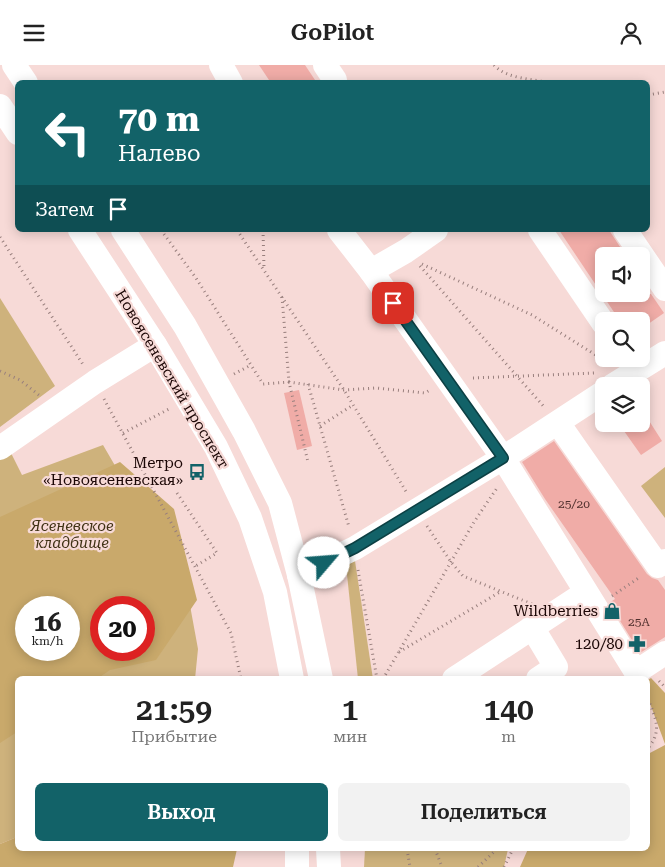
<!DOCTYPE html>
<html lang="ru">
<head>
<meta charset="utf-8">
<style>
	body { margin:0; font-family:"Roboto Serif",serif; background:#f2f2f2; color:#222; height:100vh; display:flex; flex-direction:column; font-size:19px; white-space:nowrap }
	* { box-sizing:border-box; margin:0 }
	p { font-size:16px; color:#767676 }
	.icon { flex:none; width:28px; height:28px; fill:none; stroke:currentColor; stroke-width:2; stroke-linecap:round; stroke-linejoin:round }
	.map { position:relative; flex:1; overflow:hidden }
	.sheet { position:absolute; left:15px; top:611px; width:635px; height:175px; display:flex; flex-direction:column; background:#fff; border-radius:8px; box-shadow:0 2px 12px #0003 }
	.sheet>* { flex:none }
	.banner { position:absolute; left:15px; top:15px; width:635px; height:152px; border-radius:8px; box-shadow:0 2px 12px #0003; background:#126268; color:#fff; overflow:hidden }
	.fabs { position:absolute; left:595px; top:182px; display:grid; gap:10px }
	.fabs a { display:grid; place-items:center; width:55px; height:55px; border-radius:8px; background:#fff; box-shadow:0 2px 12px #0003; font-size:25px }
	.speed { position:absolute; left:15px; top:531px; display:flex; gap:10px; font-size:25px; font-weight:700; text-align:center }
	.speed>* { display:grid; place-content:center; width:65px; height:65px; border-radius:50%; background:#fff; box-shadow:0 2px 12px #0003; line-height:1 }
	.speed small { font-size:12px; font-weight:400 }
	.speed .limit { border:8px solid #d22; background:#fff; color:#111 }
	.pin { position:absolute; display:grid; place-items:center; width:42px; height:42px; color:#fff; margin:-21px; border-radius:10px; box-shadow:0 2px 8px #0006 }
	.me { position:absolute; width:55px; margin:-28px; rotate:63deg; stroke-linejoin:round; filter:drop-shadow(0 0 4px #0008) }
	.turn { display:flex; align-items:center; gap:18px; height:105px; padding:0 20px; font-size:22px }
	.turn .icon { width:65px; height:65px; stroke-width:2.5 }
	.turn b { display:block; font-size:35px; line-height:42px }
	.then { display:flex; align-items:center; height:48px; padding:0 20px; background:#0003; gap:10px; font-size:19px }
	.eta { display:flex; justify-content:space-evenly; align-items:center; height:85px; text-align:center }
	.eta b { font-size:30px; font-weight:600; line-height:35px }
	.action { display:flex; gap:10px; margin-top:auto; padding:10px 20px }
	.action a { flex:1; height:58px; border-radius:8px; background:#126268; color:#fff; font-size:20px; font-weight:600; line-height:58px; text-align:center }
	.action a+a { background:#f2f2f2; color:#222 }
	header { display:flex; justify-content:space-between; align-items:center; height:65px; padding:0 20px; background:#fff; font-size:22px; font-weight:600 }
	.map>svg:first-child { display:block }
</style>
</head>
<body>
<header><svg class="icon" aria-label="menu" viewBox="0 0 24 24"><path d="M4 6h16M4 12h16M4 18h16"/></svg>GoPilot<svg class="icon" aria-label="person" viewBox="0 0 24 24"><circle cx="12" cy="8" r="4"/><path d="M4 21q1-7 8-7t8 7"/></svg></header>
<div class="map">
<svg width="665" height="802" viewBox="0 0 665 802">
	<rect width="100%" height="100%" fill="#f7dad7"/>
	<!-- green -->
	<g fill="#ceb27c" fill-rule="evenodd">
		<path d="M 0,233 L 55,321 L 0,362 Z"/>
		<path d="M 103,380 L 187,524 L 198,584 L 195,614 L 18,614 L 17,772 L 0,779 L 0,391 L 9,384 L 22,410 ZM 26,542 L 69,542 L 69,585 L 26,585 ZM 101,542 L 144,542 L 144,585 L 101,585 Z"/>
		<path d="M 665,402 L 665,453 L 641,421 Z"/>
		<path d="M 355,496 L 373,614 L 358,614 L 346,500 Z"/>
		<path d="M 365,784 L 508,784 L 504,802 L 364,802 Z"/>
	</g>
	<!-- forest -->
	<g fill="#c9a96b" fill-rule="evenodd">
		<path d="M 120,397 L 174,444 L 197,535 L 156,595 L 110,605 L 97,614 L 18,614 L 17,667 L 0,678 L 0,452 ZM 26,542 L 69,542 L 69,585 L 26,585 ZM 101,542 L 144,542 L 144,585 L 101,585 Z"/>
		<path d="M 651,613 L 665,628 L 665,679 L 648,633 L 648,615 Z"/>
		<path d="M 665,680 L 665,802 L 520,802 L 528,784 L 648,784 L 648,689 Z"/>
		<path d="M 17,772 L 18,784 L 237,784 L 233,802 L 0,802 L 0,779 Z"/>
	</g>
	<!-- building -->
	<g fill="#f0aca7">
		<path d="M 259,0 L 305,0 L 317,18 L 271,18 Z"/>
		<path d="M 559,165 L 609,165 L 626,191 L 604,191 L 604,229 L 651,229 L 664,248 L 641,264 L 641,256 L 620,256 Z"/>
		<path d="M 299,325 L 312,381 L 297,385 L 284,328 Z"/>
		<path d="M 646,351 L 662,376 L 641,390 L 624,366 L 635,359 L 641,359 L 641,355 Z"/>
		<path d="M 554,376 L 647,509 L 652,513 L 658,515 L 665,525 L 665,572 L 640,588 L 609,538 L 615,534 L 545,434 L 522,397 Z"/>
	</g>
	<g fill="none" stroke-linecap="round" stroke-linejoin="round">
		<!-- path -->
		<g stroke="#987f7d" stroke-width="3" stroke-dasharray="1 4" stroke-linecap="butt">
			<path d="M 494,0 C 506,14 533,14 551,18"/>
			<path d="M 648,30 L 665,27"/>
			<path d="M 161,165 L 196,213 L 263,319 L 289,317 L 308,397"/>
			<path d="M 237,165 L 344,325 L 407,428"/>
			<path d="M 263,165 L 264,203"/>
			<path d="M 0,172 L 84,301"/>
			<path d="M 422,199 L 532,250 L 610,299"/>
			<path d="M 420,201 L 545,343"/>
			<path d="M 282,232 L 289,317 L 344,325 L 376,323 L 425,328 L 430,325"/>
			<path d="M 0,306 L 20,315 L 40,331"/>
			<path d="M 234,309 L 251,300"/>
			<path d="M 473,313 L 594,308"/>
			<path d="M 308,319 L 349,462"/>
			<path d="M 104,334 L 231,568 L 241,614"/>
			<path d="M 320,361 L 353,340"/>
			<path d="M 123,368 L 169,344"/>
			<path d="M 177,428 L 217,488 L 194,502"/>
			<path d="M 427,461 L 451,497 L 463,511 L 532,539"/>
			<path d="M 358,505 L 377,614"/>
			<path d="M 612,531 L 640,512"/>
			<path d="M 399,587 L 500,527"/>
			<path d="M 383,614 L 474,457 L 497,423"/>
			<path d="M 659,616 L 665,622"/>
			<path d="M 648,634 C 655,652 663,666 648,683"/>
			<path d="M 407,784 L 410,802"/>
			<path d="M 435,784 L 442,802"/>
			<path d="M 478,802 L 497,784"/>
			<path d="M 504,802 L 513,784"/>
		</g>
		<!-- minor -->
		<g stroke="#fff" stroke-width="24">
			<path d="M 14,0 L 26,18"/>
			<path d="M 221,0 L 231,18"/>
			<path d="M 325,0 L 335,15"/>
			<path d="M 0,41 L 18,68"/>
			<path d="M 80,165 L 155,280 L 216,382 L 250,453 L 275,527 L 292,614"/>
			<path d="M 123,165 L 185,261 L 217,318 L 244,366 L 280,438 L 299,510 L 321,614"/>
			<path d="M 339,165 L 371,206 L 503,393 L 636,607 L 665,588"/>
			<path d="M 540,165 L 604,259"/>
			<path d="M 625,165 L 665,224"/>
			<path d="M 371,206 L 406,186 L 436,165"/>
			<path d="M 612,321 L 665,288"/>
			<path d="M 558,358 L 658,501 L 665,496"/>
			<path d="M 0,383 L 95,317 L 155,280"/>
			<path d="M 299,510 L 355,483 L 503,393 L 604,327"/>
			<path d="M 532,562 L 556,602 L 538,614"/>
			<path d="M 454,614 L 585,528"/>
			<path d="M 328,784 L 329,802"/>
			<path d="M 297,802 L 297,784"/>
		</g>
	</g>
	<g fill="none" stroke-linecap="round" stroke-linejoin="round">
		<!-- route casing -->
		<g stroke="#0c4044" stroke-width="12">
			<path id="route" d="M 324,498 L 355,483 L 503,393 L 393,238"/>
		</g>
		<!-- route -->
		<use href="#route" stroke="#126268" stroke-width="9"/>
	</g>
	<!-- icons -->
	<defs>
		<g id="bus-bare" transform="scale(1.35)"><path d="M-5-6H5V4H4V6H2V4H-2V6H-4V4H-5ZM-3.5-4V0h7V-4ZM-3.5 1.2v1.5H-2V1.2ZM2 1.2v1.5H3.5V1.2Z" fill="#126268" stroke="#f7dad7" stroke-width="2.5" paint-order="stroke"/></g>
		<g id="shop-bare" transform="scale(1.35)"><path d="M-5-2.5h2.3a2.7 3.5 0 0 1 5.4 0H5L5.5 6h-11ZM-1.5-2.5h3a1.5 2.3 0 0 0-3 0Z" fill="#126268" stroke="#f7dad7" stroke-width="2.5" paint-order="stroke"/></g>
		<g id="pharmacy-bare" transform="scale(1.35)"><path d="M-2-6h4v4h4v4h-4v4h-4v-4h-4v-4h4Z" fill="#126268" stroke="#f7dad7" stroke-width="2.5" paint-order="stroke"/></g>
	</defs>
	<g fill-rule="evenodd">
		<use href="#bus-bare" x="197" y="407"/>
		<use href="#shop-bare" x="612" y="546"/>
		<use href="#pharmacy-bare" x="637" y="579"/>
	</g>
	<g text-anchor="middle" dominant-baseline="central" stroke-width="4.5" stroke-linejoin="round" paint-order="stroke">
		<!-- number labels -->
		<g font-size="12" fill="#50302e">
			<text x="574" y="439">25/20</text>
			<text x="639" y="557">25А</text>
		</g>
		<!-- street labels -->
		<g font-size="15" fill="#1b0605" stroke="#f7dad7">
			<text transform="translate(172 314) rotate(59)">Новоясеневский проспект</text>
		</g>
		<!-- poi labels -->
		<g font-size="15" fill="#1b0605" stroke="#f7dad7" text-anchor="end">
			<text x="183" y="398">Метро<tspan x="183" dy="17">«Новоясеневская»</tspan></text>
			<text x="598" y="546">Wildberries</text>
			<text x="623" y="579">120/80</text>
		</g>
		<!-- park labels -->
		<g font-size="15" font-style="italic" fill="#403215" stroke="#f7dad7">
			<text x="72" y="461">Ясеневское<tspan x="72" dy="17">кладбище</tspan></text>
		</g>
	</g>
</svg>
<div class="fabs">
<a><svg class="icon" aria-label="sound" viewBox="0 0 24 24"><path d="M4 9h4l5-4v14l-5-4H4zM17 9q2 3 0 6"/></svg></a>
<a><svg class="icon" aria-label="search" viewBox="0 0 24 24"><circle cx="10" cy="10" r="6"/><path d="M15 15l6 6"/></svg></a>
<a><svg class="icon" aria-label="layers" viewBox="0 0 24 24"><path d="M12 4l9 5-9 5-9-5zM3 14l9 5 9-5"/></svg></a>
</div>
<div class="speed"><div>16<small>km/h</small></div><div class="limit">20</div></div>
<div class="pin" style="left:393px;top:238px;background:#d93025"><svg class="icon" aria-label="arrive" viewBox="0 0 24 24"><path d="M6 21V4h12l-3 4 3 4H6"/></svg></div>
<svg class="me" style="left:324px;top:498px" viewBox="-20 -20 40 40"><circle r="19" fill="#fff"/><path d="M0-13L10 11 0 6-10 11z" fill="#126268"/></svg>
<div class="banner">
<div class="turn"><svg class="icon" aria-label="left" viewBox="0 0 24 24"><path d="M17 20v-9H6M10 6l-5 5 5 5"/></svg><div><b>70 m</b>Налево</div></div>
<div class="then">Затем<svg class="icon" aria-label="arrive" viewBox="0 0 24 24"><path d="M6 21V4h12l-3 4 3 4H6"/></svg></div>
</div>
<section class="sheet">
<div class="eta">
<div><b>21:59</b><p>Прибытие</p></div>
<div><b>1</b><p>мин</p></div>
<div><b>140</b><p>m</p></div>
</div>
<div class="action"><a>Выход</a><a>Поделиться</a></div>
</section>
</div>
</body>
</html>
